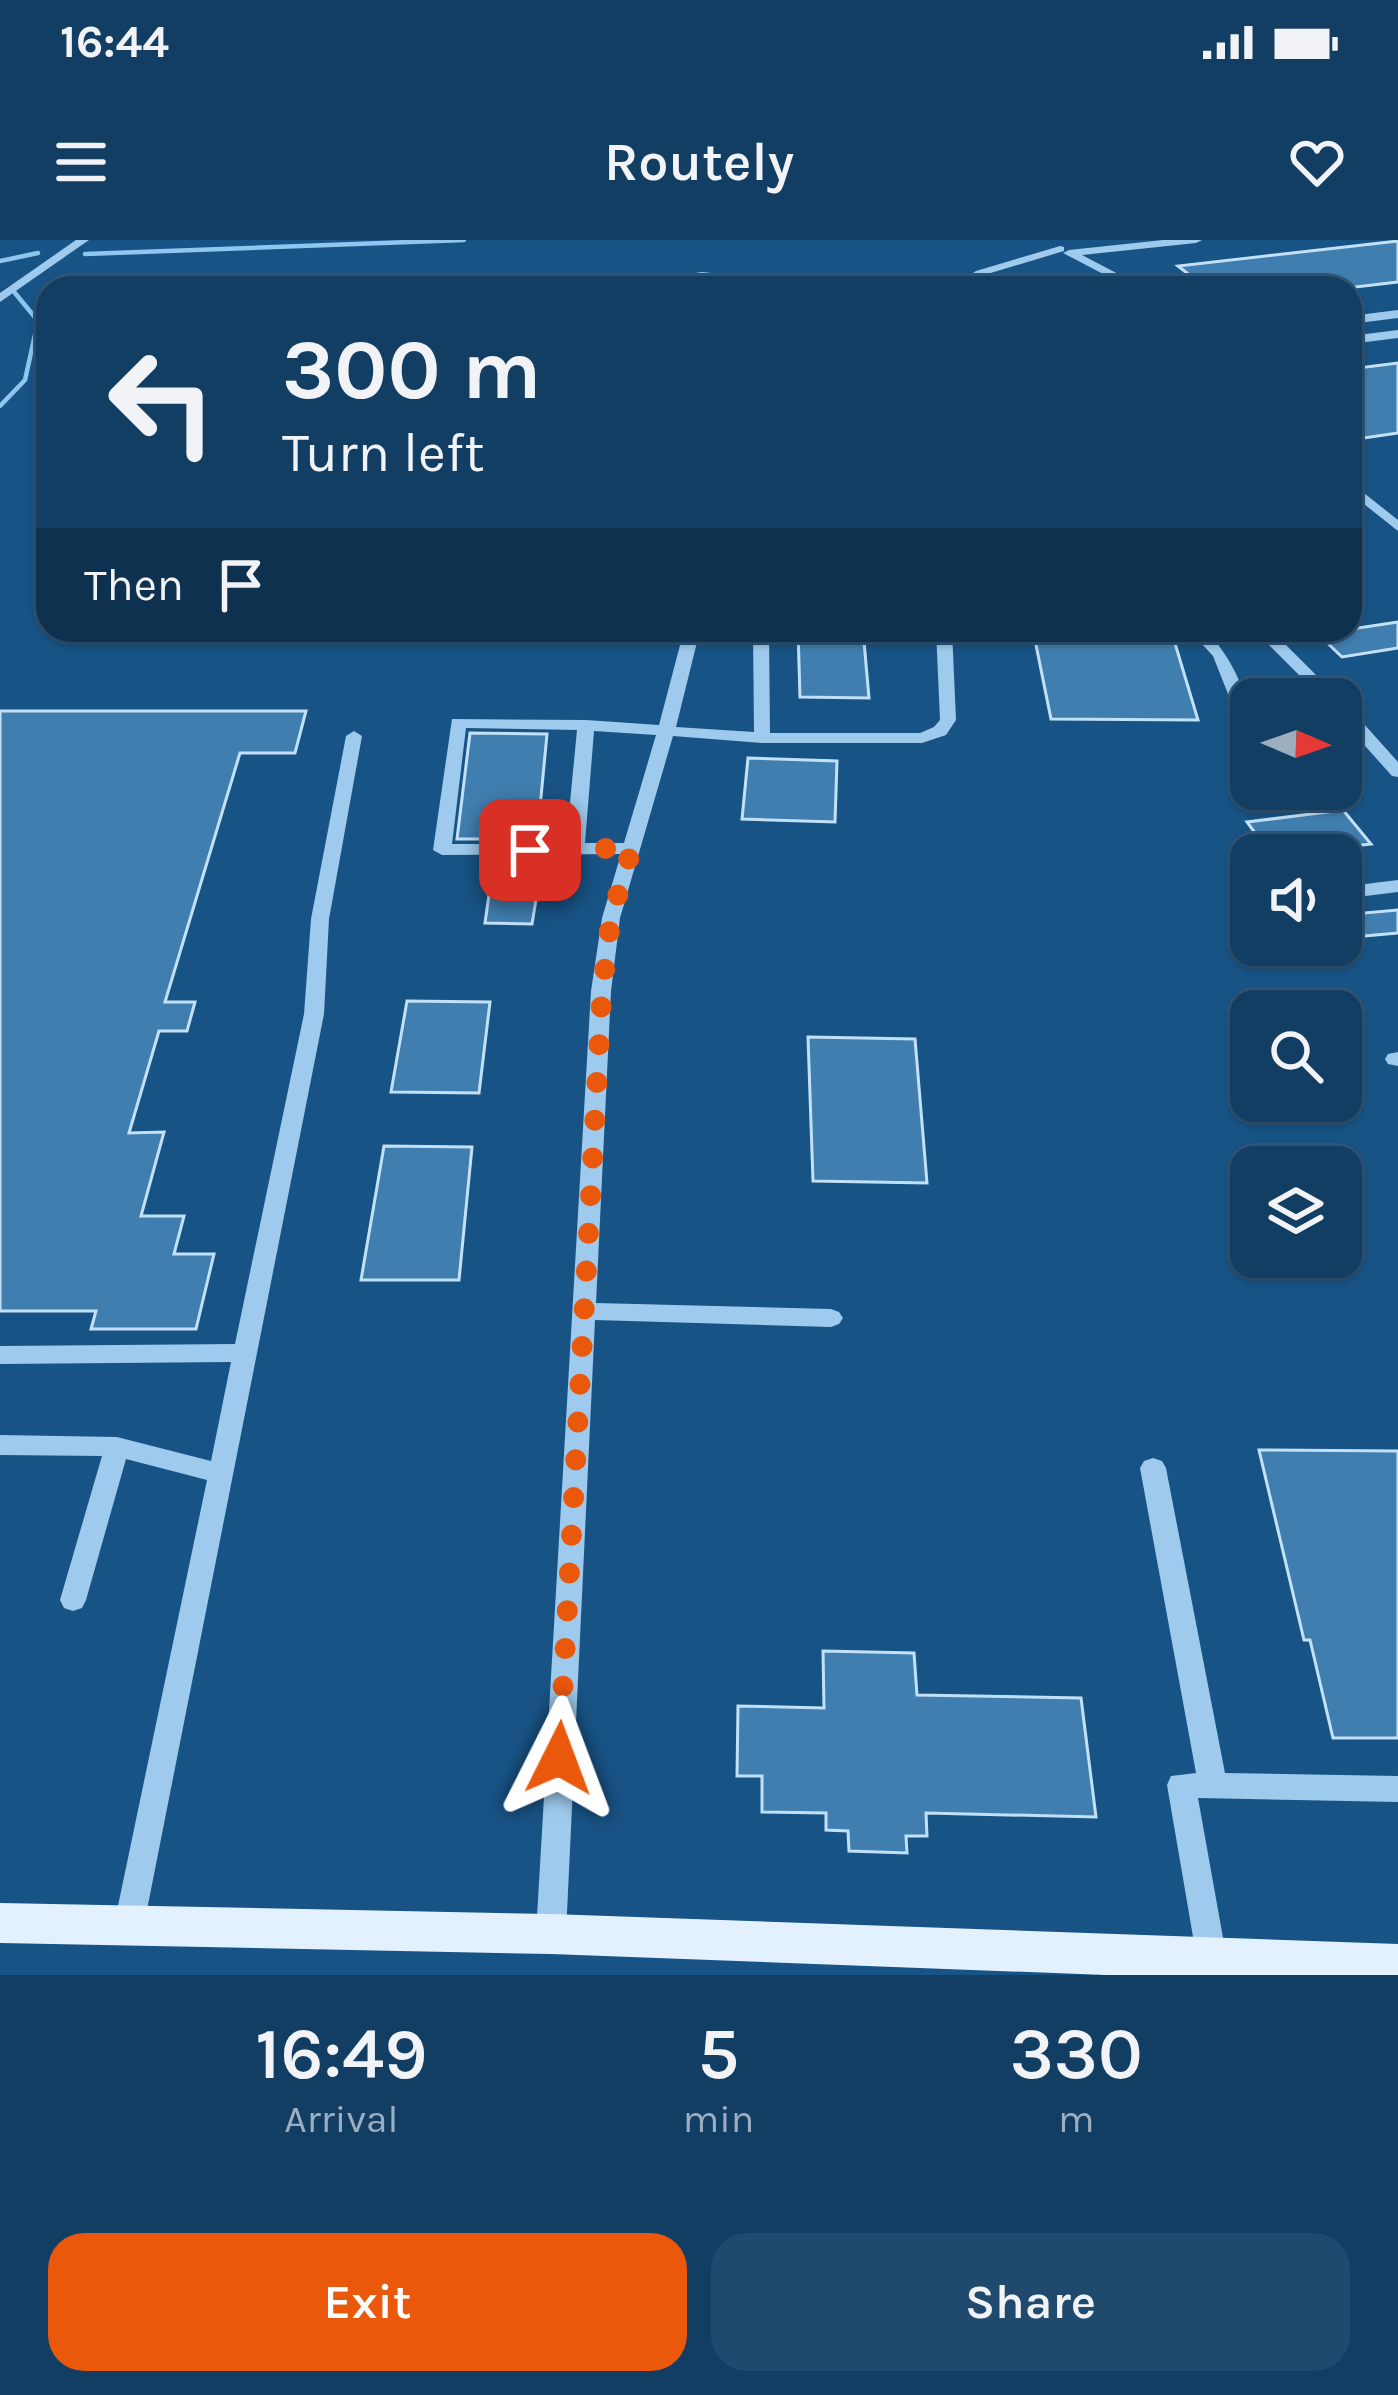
<!DOCTYPE html>
<html lang="en">
<head>
<meta charset="utf-8">
<style>
	body { margin:0; font-family:Karla,sans-serif; background:#1f496d; color:#f1f3f6; height:100vh; display:flex; flex-direction:column; font-size:45px; white-space:nowrap }
	* { box-sizing:border-box; margin:0 }
	p { font-size:39px; color:#9caebf }
	.icon { flex:none; width:66px; height:66px; fill:none; stroke:currentColor; stroke-width:2; stroke-linecap:round; stroke-linejoin:round }
	.map { position:relative; height:1735px; overflow:hidden }
	.panel { display:flex; flex-direction:column; background:#123e64; flex:1 }
	.panel>* { flex:none }
	.hud { position:absolute; left:36px; top:36px; width:1326px; height:366px; border-radius:36px; box-shadow:0 3px 9px #0004,0 0 0 3px #315778; background:#123e64; color:#f1f3f6; overflow:hidden }
	.needle { width:78px; rotate:92deg }
	.fabs { position:absolute; left:1230px; top:438px; display:grid; gap:24px }
	.fabs a { display:grid; place-items:center; width:132px; height:132px; border-radius:24px; background:#123e64; box-shadow:0 3px 9px #0004,0 0 0 3px #315778; font-size:60px }
	.pin { position:absolute; display:grid; place-items:center; width:102px; height:102px; color:#fff; margin:-51px; border-radius:24px; box-shadow:0 6px 18px #0006 }
	.me { position:absolute; width:132px; margin:-66px; rotate:3deg; stroke-linejoin:round; filter:drop-shadow(0 0 9px #0008) }
	.turn { display:flex; align-items:center; gap:42px; height:252px; padding:0 48px; font-size:54px }
	.turn .icon { width:156px; height:156px; stroke-width:2.5 }
	.turn b { display:block; font-size:84px; line-height:102px }
	.then { display:flex; align-items:center; height:114px; padding:0 48px; background:#0003; gap:24px; font-size:45px }
	.eta { display:flex; justify-content:space-evenly; align-items:center; height:204px; text-align:center }
	.eta b { font-size:72px; font-weight:600; line-height:84px }
	.action { display:flex; gap:24px; margin-top:auto; padding:24px 48px }
	.action a { flex:1; height:138px; border-radius:36px; background:#ea580c; color:#fff; font-size:48px; font-weight:600; line-height:138px; text-align:center }
	.action a+a { background:#1f496d; color:#f1f3f6 }
	.status { display:flex; justify-content:space-between; align-items:center; height:84px; padding:0 60px; background:#123e64; direction:ltr }
	.status svg { height:33px; fill:currentColor }
	header { display:flex; justify-content:space-between; align-items:center; height:156px; padding:0 48px; background:#123e64; font-size:54px; font-weight:600 }
	.map>svg:first-child { display:block }
</style>
</head>
<body>
<div class="status"><b>16:44</b><svg viewBox="0 0 49 12"><path d="M0 12V9h3v3zM5 12V6h3v6zM10 12V3h3v9zM15 12V0h3v12zM26 1h20v11H26zM47 4h2v5h-2z"/></svg></div>
<header><svg class="icon" aria-label="menu" viewBox="0 0 24 24"><path d="M4 6h16M4 12h16M4 18h16"/></svg>Routely<svg class="icon" aria-label="heart" viewBox="0 0 24 24"><path d="M12 20l-8-8c-3-5 5-10 8-4 3-6 11-1 8 4z"/></svg></header>
<div class="map">
<svg width="1398" height="1735" viewBox="0 0 1398 1735">
	<rect width="100%" height="100%" fill="#185385"/>
	<g fill="none" stroke-linecap="round" stroke-linejoin="round">
		<!-- stream -->
		<g stroke="#8fc6ef" stroke-width="4.5">
			<path d="M 85,14 L 464,0"/>
			<path d="M 0,21 L 38,13"/>
			<path d="M 0,166 L 25,140 L 38,81 L 15,53"/>
		</g>
	</g>
	<!-- building -->
	<g fill="#407eaf" stroke="#c2e1f9" stroke-width="3">
		<path d="M 1398,1 L 1398,42 L 1347,48 L 1206,48 L 1178,26 Z"/>
		<path d="M 1398,123 L 1398,193 L 1350,200 L 1350,129 Z"/>
		<path d="M 1398,382 L 1398,408 L 1342,417 L 1318,394 Z"/>
		<path d="M 798,390 L 863,390 L 869,458 L 800,457 Z"/>
		<path d="M 1033,390 L 1171,390 L 1198,480 L 1051,479 Z"/>
		<path d="M 0,471 L 306,471 L 295,513 L 240,513 L 165,762 L 195,762 L 187,791 L 159,791 L 129,893 L 164,892 L 141,976 L 184,976 L 174,1014 L 214,1014 L 196,1089 L 91,1089 L 96,1071 L 0,1071 Z"/>
		<path d="M 470,493 L 547,494 L 537,599 L 457,599 Z"/>
		<path d="M 748,518 L 837,521 L 835,582 L 742,579 Z"/>
		<path d="M 1343,570 L 1371,604 L 1271,615 L 1247,582 Z"/>
		<path d="M 494,619 L 535,619 L 533,630 L 541,630 L 532,684 L 485,683 Z"/>
		<path d="M 1398,670 L 1398,693 L 1341,698 L 1341,675 Z"/>
		<path d="M 407,761 L 490,762 L 479,853 L 391,852 Z"/>
		<path d="M 808,797 L 915,799 L 927,943 L 813,941 Z"/>
		<path d="M 384,906 L 472,907 L 459,1040 L 361,1040 Z"/>
		<path d="M 1259,1210 L 1398,1211 L 1398,1498 L 1333,1498 L 1310,1400 L 1304,1400 Z"/>
		<path d="M 823,1411 L 914,1413 L 917,1455 L 1081,1458 L 1096,1577 L 926,1573 L 927,1596 L 906,1596 L 907,1613 L 849,1611 L 848,1591 L 826,1590 L 826,1573 L 762,1572 L 762,1536 L 737,1536 L 738,1466 L 824,1468 Z"/>
	</g>
	<g fill="none" stroke-linecap="round" stroke-linejoin="round">
		<!-- minor -->
		<g fill="#9dcaed" fill-rule="evenodd">
			<path d="M 76,0 L 89,0 L 0,62 L 0,53 Z"/>
			<path d="M 1163,0 L 1202,0 L 1196,3 L 1082,15 L 1145,48 L 1130,48 L 1063,13 L 1069,10 Z"/>
			<path d="M 1060,6 L 1064,7 L 1064,11 L 984,35 L 965,48 L 951,48 L 976,31 Z"/>
			<path d="M 702,32 L 732,35 L 765,48 L 702,40 L 640,48 L 668,37 Z"/>
			<path d="M 1398,70 L 1398,78 L 1350,84 L 1350,76 Z"/>
			<path d="M 1398,90 L 1398,98 L 1350,104 L 1350,96 Z"/>
			<path d="M 1350,242 L 1398,280 L 1398,291 L 1350,253 Z"/>
			<path d="M 684,390 L 700,390 L 676,487 L 754,492 L 753,390 L 769,390 L 770,493 L 920,493 L 934,487 L 940,480 L 936,390 L 952,390 L 956,480 L 946,495 L 922,503 L 762,503 L 673,496 L 620,678 L 611,751 L 596,1063 L 831,1069 L 839,1072 L 843,1078 L 839,1084 L 831,1087 L 595,1080 L 566,1694 L 562,1704 L 551,1708 L 540,1704 L 536,1694 L 591,751 L 602,678 L 621,614 L 442,615 L 433,610 L 452,479 L 586,480 L 659,485 ZM 466,488 L 577,490 L 566,604 L 452,604 ZM 594,491 L 656,495 L 624,603 L 585,603 Z"/>
			<path d="M 1189,390 L 1206,390 C 1233,420 1251,456 1251,497 L 1243,492 L 1213,416 Z"/>
			<path d="M 1254,390 L 1271,390 L 1340,459 L 1323,459 Z"/>
			<path d="M 1341,464 L 1347,465 L 1398,522 L 1398,537 L 1392,536 L 1341,479 Z"/>
			<path d="M 354,491 L 362,496 L 329,679 L 324,774 L 144,1685 L 140,1695 L 129,1699 L 118,1695 L 114,1685 L 207,1240 L 126,1219 L 86,1360 L 82,1368 L 73,1371 L 64,1368 L 60,1360 L 102,1216 L 0,1215 L 0,1195 L 117,1197 L 211,1221 L 231,1122 L 0,1124 L 0,1106 L 235,1104 L 304,774 L 311,679 L 346,496 Z"/>
			<path d="M 1398,640 L 1398,652 L 1341,659 L 1341,647 Z"/>
			<path d="M 1398,812 L 1398,826 L 1388,824 L 1385,819 L 1388,814 Z"/>
			<path d="M 1153,1218 L 1162,1221 L 1166,1228 L 1225,1533 L 1398,1536 L 1398,1562 L 1198,1558 L 1227,1720 L 1223,1730 L 1212,1735 L 1201,1730 L 1197,1720 L 1167,1545 L 1171,1536 L 1196,1533 L 1140,1228 L 1144,1221 Z"/>
		</g>
		<!-- major -->
		<path fill="#e3f1ff" fill-rule="evenodd" d="M 0,1663 L 551,1674 L 1398,1704 L 1398,1735 L 1106,1735 L 551,1714 L 0,1703 Z"/>
	</g>
	<g fill="none" stroke-linecap="round" stroke-linejoin="round">
		<!-- route -->
		<path stroke="#ea580c" stroke-width="21" stroke-dasharray="0 37.8" d="M 530,610 L 632,608 L 611,678 L 602,752 L 559,1518"/>
	</g>
</svg>
<div class="fabs">
<a><svg class="needle" viewBox="-14 -14 28 28"><path d="M0-13l5 13h-10z" fill="#e53935"/><path d="M0 13l5-13h-10z" fill="#9caebf"/></svg></a>
<a><svg class="icon" aria-label="sound" viewBox="0 0 24 24"><path d="M4 9h4l5-4v14l-5-4H4zM17 9q2 3 0 6"/></svg></a>
<a><svg class="icon" aria-label="search" viewBox="0 0 24 24"><circle cx="10" cy="10" r="6"/><path d="M15 15l6 6"/></svg></a>
<a><svg class="icon" aria-label="layers" viewBox="0 0 24 24"><path d="M12 4l9 5-9 5-9-5zM3 14l9 5 9-5"/></svg></a>
</div>
<div class="pin" style="left:530px;top:610px;background:#d93025"><svg class="icon" aria-label="arrive" viewBox="0 0 24 24"><path d="M6 21V4h12l-3 4 3 4H6"/></svg></div>
<svg class="me" style="left:559px;top:1518px" viewBox="-20 -20 40 40"><path d="M0-17L14 15 0 8-14 15z" fill="#ea580c" stroke="#fff" stroke-width="4"/></svg>
<div class="hud">
<div class="turn"><svg class="icon" aria-label="left" viewBox="0 0 24 24"><path d="M17 20v-9H6M10 6l-5 5 5 5"/></svg><div><b>300 m</b>Turn left</div></div>
<div class="then">Then<svg class="icon" aria-label="arrive" viewBox="0 0 24 24"><path d="M6 21V4h12l-3 4 3 4H6"/></svg></div>
</div>
</div>
<section class="panel">
<div class="eta">
<div><b>16:49</b><p>Arrival</p></div>
<div><b>5</b><p>min</p></div>
<div><b>330</b><p>m</p></div>
</div>
<div class="action"><a>Exit</a><a>Share</a></div>
</section>
</body>
</html>
